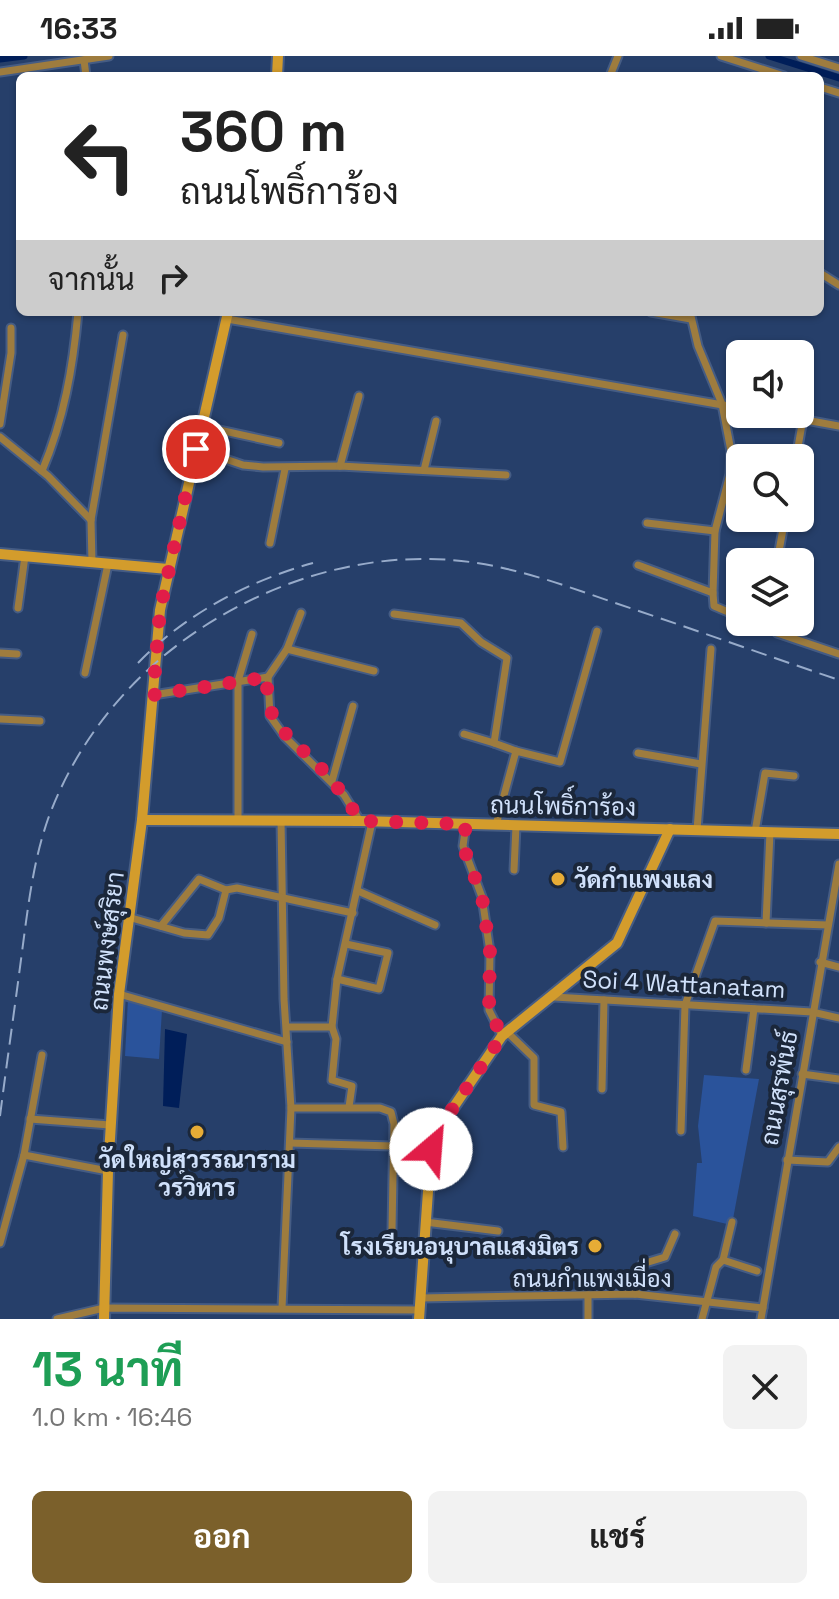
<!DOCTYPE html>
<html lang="th">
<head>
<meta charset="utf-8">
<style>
	body { margin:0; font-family:"Space Grotesk",Sarabun,sans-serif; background:#f2f2f2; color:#222; height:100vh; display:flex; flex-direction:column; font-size:30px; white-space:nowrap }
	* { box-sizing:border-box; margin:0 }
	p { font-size:26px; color:#767676 }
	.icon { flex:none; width:44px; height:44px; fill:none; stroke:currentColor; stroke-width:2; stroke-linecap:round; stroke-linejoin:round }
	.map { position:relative; height:1263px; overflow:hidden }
	.details { display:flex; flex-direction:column; background:#fff; flex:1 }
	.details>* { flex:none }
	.guide { position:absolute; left:16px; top:16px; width:808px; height:244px; border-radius:12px; box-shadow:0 2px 6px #0004; background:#fff; color:#222; overflow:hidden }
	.tools { position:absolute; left:726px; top:284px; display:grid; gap:16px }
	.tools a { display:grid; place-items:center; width:88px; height:88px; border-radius:12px; background:#fff; box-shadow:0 2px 6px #0004; font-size:40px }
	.pin { position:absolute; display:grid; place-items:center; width:68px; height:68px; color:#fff; margin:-34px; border:4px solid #fff; border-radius:50%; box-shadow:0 2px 8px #0007 }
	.me { position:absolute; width:88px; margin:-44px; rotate:27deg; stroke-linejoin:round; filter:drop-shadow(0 0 6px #0008) }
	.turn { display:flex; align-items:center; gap:28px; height:168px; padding:0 32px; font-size:36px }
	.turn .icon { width:104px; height:104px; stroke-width:2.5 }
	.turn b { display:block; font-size:56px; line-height:68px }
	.then { display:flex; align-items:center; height:76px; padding:0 32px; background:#0003; gap:16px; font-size:30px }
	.round { display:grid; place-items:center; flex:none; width:84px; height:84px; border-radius:12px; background:#f2f2f2 }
	.overview { display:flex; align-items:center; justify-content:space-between; height:136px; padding:0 32px }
	h1 { font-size:48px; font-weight:700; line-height:60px; color:#1e9e55 }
	.cta { display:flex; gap:16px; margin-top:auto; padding:16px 32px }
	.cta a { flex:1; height:92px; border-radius:12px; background:#7b602b; color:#fff; font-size:32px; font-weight:700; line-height:92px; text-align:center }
	.cta a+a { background:#f2f2f2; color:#222 }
	.status { display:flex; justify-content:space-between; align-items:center; height:56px; padding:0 40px; background:#fff; direction:ltr }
	.status svg { height:22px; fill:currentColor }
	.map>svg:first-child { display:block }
</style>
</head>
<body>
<div class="status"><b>16:33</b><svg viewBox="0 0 49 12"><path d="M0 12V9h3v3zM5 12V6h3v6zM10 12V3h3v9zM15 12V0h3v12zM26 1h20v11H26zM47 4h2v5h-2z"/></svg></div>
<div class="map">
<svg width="839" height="1263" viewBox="0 0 839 1263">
	<rect width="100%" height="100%" fill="#263f6a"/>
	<!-- green -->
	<g fill="#2a539b">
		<path d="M 128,943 L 162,954 L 159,1003 L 125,1000 Z"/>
		<path d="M 704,1019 L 759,1023 L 733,1163 L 727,1168 L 693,1160 L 697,1107 L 702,1107 L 698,1070 Z"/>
	</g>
	<!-- water -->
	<path fill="#001e59" d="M 165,973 L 187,978 L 179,1052 L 163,1050 Z"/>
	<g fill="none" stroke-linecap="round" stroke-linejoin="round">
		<!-- canal -->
		<g stroke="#001e59" stroke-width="7">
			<path d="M 769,0 L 839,22"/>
			<path d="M 0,3 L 24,0"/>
		</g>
		<!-- street casing -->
		<g stroke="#455c84" stroke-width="11">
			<g id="street">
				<path d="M 721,0 L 784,20"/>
				<path d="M 801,0 L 839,12"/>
				<path d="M 84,4 L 86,20"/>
				<path d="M 0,16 L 109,0"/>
				<path d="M 610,20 L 618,0"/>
				<path d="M 820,31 L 839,37"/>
				<path d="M 820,217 L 839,229"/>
				<path d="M 651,256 L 691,263"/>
				<path d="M 227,263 L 740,352"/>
				<path d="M 773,358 L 839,370"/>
				<path d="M 0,368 L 11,297 L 11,272"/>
				<path d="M 201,370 L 279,387"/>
				<path d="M 0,381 L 48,420 L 91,464"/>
				<path d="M 196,393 L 243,409 L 263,411 L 340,410 L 506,419"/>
				<path d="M 796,402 L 803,363"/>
				<path d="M 340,410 L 359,340"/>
				<path d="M 424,414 L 436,365"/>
				<path d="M 42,415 C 64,363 73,312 78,256"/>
				<path d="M 647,467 L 715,475"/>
				<path d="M 270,487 L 285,413"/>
				<path d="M 777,506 L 785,462"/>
				<path d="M 92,507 L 91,464 L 123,279"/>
				<path d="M 638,509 L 713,537 L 715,475 L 730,418 L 731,395 L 722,348 L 698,290 L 690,256"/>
				<path d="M 713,537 L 714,550 L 740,561"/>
				<path d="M 18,552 L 25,500"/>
				<path d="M 301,557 L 287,593 L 268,621 L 270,660 L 285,681 L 344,739 L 360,765"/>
				<path d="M 394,558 L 461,567 L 481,586 L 507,602 L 494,687 L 516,695"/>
				<path d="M 755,566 L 770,570"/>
				<path d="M 768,566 L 777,577 L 839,598"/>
				<path d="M 287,593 L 374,615"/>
				<path d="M 0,597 L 17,598"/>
				<path d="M 85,617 L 108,508"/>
				<path d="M 153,639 L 268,621"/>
				<path d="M 0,663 L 40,665"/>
				<path d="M 464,678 L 494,687"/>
				<path d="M 638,697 L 701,708"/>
				<path d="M 332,725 L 353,650"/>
				<path d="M 238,764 L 238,625 L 252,578"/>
				<path d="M 281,764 L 284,943 L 291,1052 L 282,1252"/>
				<path d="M 466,768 L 463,790 L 482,841 L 490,896 L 489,954 L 502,980"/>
				<path d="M 496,769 L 516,695 L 560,706 L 597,575"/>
				<path d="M 697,774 L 711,593"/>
				<path d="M 755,776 L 765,717 L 794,720"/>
				<path d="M 514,814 L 516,770"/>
				<path d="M 358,835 L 435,869"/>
				<path d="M 128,861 L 184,877 L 208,879 L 219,862 L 226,834 L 237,832 L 353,857"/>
				<path d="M 766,867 L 770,776"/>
				<path d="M 161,870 L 199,823 L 226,834"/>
				<path d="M 820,906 L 839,911"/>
				<path d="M 337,923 L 379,933 L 388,897 L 346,888"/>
				<path d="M 119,938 L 287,986"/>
				<path d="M 554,941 L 812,956 L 839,962"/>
				<path d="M 287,971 L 332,971 L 337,923 L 372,766"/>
				<path d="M 332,971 L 336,983 L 332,1024 L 352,1030 L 349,1051"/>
				<path d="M 507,976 L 534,1002 L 534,1049 L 561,1056 L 563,1091"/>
				<path d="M 746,1014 L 754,953"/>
				<path d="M 802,1018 L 839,1023"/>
				<path d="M 602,1033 L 604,944"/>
				<path d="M 291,1052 L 380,1052 L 391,1056 L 394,1068 L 392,1173"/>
				<path d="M 30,1063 L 110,1069"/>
				<path d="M 681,1075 L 685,949 L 715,865 L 828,869"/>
				<path d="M 290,1087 L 392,1090"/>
				<path d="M 24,1099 L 108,1115"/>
				<path d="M 787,1104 L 828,1106 L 839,1091"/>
				<path d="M 425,1166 L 498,1175"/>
				<path d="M 0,1187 L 24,1099 L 42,999"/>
				<path d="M 723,1204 L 732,1166"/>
				<path d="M 635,1238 L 642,1208 L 665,1201 L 675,1178"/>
				<path d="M 588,1239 L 588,1263"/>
				<path d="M 421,1242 L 635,1238 L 763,1252"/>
				<path d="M 57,1263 L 104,1252 L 420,1254"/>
				<path d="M 702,1263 L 716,1211 L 723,1204 L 757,1215"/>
				<path d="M 761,1263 L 839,808"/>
			</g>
		</g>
		<!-- secondary casing -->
		<g stroke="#455c84" stroke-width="14">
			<g id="secondary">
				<path d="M 277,20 L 278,0"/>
				<path d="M 0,498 L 168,513"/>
				<path d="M 142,764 L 360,765 L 839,778"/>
				<path d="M 104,1263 L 108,1115 L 119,938 L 142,764 L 160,554 L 228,256"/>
				<path d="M 419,1263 L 431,1093 L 436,1077 L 502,980 L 617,887 L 670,773"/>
			</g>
		</g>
		<!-- street -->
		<use href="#street" stroke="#9e7c3e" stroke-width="7"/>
		<!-- secondary -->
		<use href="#secondary" stroke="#d39c2c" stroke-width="10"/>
		<!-- rail -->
		<g stroke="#97abca" stroke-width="2" stroke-dasharray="16 8" stroke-linecap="butt">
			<path d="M 138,607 C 184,559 248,525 313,507"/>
			<path d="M 0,1060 C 7,1005 15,950 22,896 C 28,851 33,806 48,763 C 77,684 132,617 203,571 C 293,513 402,487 507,513 C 551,523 593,540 636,554 C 704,577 771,601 839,624"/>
		</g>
	</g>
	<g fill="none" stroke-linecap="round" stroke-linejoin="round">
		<!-- route -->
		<path stroke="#e11d48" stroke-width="14" stroke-dasharray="0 25.2" d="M 196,393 L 160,554 L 153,639 L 268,621 C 262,663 287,679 314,705 C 332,723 347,743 360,765 L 466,768 L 463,790 L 482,841 L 490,896 L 489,954 L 502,980 L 436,1077 L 431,1093"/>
	</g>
	<!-- markers -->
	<g fill="#e7ac36" stroke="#1b273a" stroke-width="3">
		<circle cx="558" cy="823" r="8"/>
		<circle cx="197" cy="1076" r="8"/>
		<circle cx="595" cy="1190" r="8"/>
	</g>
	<g text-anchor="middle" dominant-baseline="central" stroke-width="8" stroke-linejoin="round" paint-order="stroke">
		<!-- street labels -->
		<g font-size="24" fill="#d0e1fb" stroke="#1b273a">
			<text transform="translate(563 750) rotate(1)">ถนนโพธิ์การ้อง</text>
			<text transform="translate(107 885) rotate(-83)">ถนนพงษ์สุริยา</text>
			<text transform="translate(684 928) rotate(3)">Soi 4 Wattanatam</text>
			<text transform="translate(779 1032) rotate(-80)">ถนนสุรพันธ์</text>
			<text x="592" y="1222">ถนนกำแพงเมี่อง</text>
		</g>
		<!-- poi labels -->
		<g font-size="24" font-weight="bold" fill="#d0e1fb" stroke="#1b273a" text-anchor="start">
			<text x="574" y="823">วัดกำแพงแลง</text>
			<text x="197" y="1103" text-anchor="middle">วัดใหญ่สุวรรณาราม<tspan x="197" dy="28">วรวิหาร</tspan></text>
			<text x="579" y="1190" text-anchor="end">โรงเรียนอนุบาลแสงมิตร</text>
		</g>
	</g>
</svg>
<div class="tools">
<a><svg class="icon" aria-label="sound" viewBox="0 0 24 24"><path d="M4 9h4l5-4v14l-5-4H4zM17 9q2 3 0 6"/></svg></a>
<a><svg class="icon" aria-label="search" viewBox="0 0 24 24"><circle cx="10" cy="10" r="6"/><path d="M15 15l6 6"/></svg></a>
<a><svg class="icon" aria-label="layers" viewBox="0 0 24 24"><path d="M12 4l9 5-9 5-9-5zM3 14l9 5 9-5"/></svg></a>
</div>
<div class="pin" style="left:196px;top:393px;background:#d93025"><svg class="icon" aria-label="arrive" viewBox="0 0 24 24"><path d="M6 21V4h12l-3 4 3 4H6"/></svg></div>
<svg class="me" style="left:431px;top:1093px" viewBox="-20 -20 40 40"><circle r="19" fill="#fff"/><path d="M0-13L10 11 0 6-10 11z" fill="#e11d48"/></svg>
<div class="guide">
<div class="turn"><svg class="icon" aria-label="left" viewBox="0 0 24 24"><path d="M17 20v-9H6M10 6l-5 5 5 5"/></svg><div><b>360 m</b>ถนนโพธิ์การ้อง</div></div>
<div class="then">จากนั้น<svg class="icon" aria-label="right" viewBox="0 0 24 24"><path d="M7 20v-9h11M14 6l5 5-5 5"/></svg></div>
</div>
</div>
<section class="details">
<div class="overview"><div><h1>13 นาที</h1><p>1.0 km · 16:46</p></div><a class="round"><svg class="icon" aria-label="close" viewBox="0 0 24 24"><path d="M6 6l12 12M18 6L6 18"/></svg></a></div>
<div class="cta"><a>ออก</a><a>แชร์</a></div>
</section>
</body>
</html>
